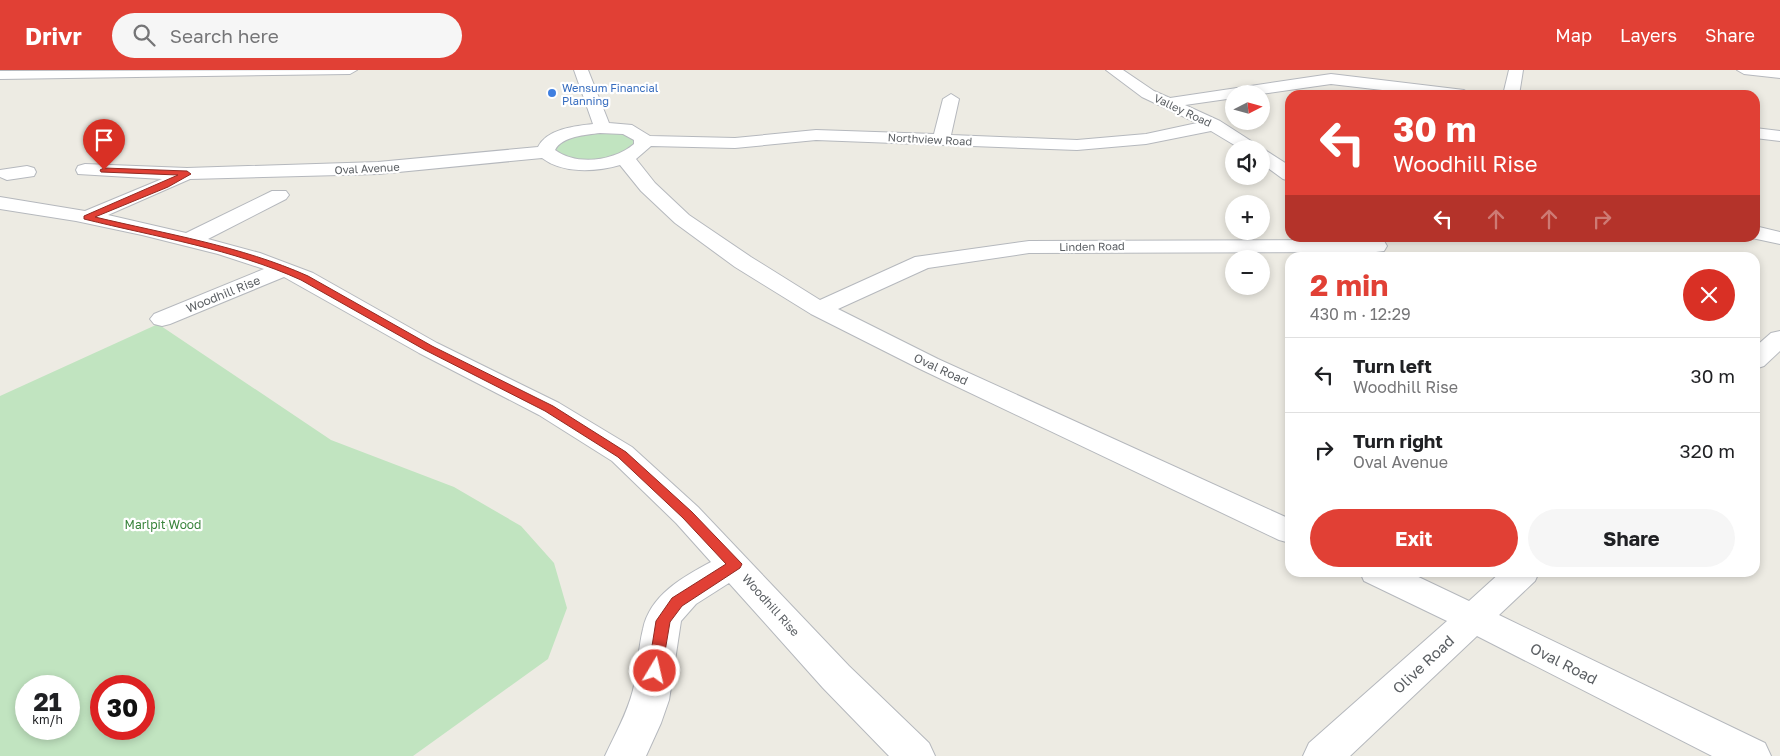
<!DOCTYPE html>
<html lang="en">
<head>
<meta charset="utf-8">
<style>
	body { margin:0; font-family:"Golos Text",sans-serif; background:#f6f6f6; color:#202124; height:100vh; display:flex; flex-direction:column; font-size:19px; white-space:nowrap }
	* { box-sizing:border-box; margin:0 }
	p { font-size:16px; color:#757577 }
	.icon { flex:none; width:28px; height:28px; fill:none; stroke:currentColor; stroke-width:2; stroke-linecap:round; stroke-linejoin:round }
	.map { position:relative; flex:1; overflow:hidden }
	.drawer { position:absolute; left:1285px; top:182px; width:475px; height:325px; display:flex; flex-direction:column; background:#fff; border-radius:15px; box-shadow:0 2px 8px #0003 }
	.drawer>* { flex:none }
	.top-card { position:absolute; left:1285px; top:20px; width:475px; height:152px; border-radius:15px; box-shadow:0 2px 8px #0003; background:#e14035; color:#fff; overflow:hidden }
	.needle { width:32px; rotate:84deg }
	.fabs { position:absolute; left:1225px; top:15px; display:grid; gap:10px }
	.fabs a { display:grid; place-items:center; width:45px; height:45px; border-radius:50%; background:#fff; box-shadow:0 2px 8px #0003; font-size:25px }
	.speed { position:absolute; left:15px; top:605px; display:flex; gap:10px; font-size:25px; font-weight:700; text-align:center }
	.speed>* { display:grid; place-content:center; width:65px; height:65px; border-radius:50%; background:#fff; box-shadow:0 2px 8px #0003; line-height:1 }
	.speed small { font-size:12px; font-weight:400 }
	.speed .limit { border:8px solid #d22; background:#fff; color:#111 }
	.pin { position:absolute; display:grid; place-items:center; width:42px; height:42px; color:#fff; margin:-51px -21px; border-radius:50% 50% 50% 0; rotate:-45deg; box-shadow:0 0 5px #0007 }
	.pin .icon { rotate:45deg }
	.me { position:absolute; width:55px; margin:-28px; rotate:9deg; stroke-linejoin:round; filter:drop-shadow(0 0 4px #0008) }
	.turn { display:flex; align-items:center; gap:18px; height:105px; padding:0 25px; font-size:22px }
	.turn .icon { width:65px; height:65px; stroke-width:2.5 }
	.turn b { display:block; font-size:35px; line-height:42px }
	.lanes { display:flex; align-items:center; height:48px; padding:0 25px; background:#0003; justify-content:center; gap:25px; direction:ltr }
	.lanes .off { opacity:.35 }
	.round { display:grid; place-items:center; flex:none; width:52px; height:52px; border-radius:26px; background:#f6f6f6 }
	.headline { display:flex; align-items:center; justify-content:space-between; height:85px; padding:0 25px }
	h1 { font-size:30px; font-weight:700; line-height:38px; color:#e14035 }
	.cta { display:flex; gap:10px; margin-top:auto; padding:10px 25px }
	.cta a { flex:1; height:58px; border-radius:30px; background:#e14035; color:#fff; font-size:20px; font-weight:700; line-height:58px; text-align:center }
	.cta a+a { background:#f6f6f6; color:#202124 }
	ul { padding:0; list-style:none }
	li { display:flex; align-items:center; gap:15px; height:75px; padding:0 25px; border-top:1px solid #e0e0e0 }
	li div { flex:1 }
	li b { display:block; font-size:19px }
	li em { font-style:normal }
	header { display:flex; align-items:center; gap:30px; box-sizing:border-box; height:70px; padding:0 25px; background:#e14035; color:#fff }
	header strong { font-size:24px }
	nav { display:flex; gap:28px; margin-inline-start:auto; font-size:18px }
	.search { width:350px; height:45px; background:#f6f6f6; display:flex; align-items:center; gap:12px; box-sizing:border-box; padding:0 18px; border-radius:28px; color:#757577; font-size:19px }
	.map>svg:first-child { display:block }
</style>
</head>
<body>
<header>
<strong>Drivr</strong>
<div class="search"><svg class="icon" aria-label="search" viewBox="0 0 24 24"><circle cx="10" cy="10" r="6"/><path d="M15 15l6 6"/></svg>Search here</div>
<nav><a>Map</a><a>Layers</a><a>Share</a></nav>
</header>
<div class="map">
<svg width="1780" height="686" viewBox="0 0 1780 686">
	<rect width="100%" height="100%" fill="#edebe3"/>
	<!-- green -->
	<g fill="#c1e4c0" fill-rule="evenodd">
		<path d="M 615,60 L 637,70 L 633,79 L 601,90 L 575,91 L 554,81 L 554,76 L 567,67 Z"/>
		<path d="M 158,254 L 331,370 L 454,417 L 521,456 L 554,493 L 567,538 L 548,589 L 413,686 L 0,686 L 0,326 ZM 26,616 L 69,616 L 69,659 L 26,659 ZM 101,616 L 144,616 L 144,659 L 101,659 Z"/>
	</g>
	<g fill="none" stroke-linecap="round" stroke-linejoin="round">
		<!-- minor casing -->
		<g stroke="#b5b8bd" stroke-width="2">
			<g id="minor">
				<path d="M 357,0 L 350,4 L 0,9 L 0,1 Z"/>
				<path d="M 574,0 L 588,0 L 609,53 L 632,55 L 650,66 L 735,68 L 816,60 L 934,64 L 943,29 L 951,24 L 959,29 L 951,65 L 1077,70 L 1146,64 L 1197,53 L 1142,27 L 1106,0 L 1123,0 L 1154,21 L 1170,28 L 1331,4 L 1464,20 L 1472,25 L 1425,25 L 1331,14 L 1261,24 L 1234,24 L 1234,28 L 1185,35 L 1220,51 L 1290,96 L 1290,111 L 1283,109 L 1261,93 L 1261,79 L 1241,79 L 1211,61 L 1146,74 L 1077,80 L 816,70 L 735,78 L 651,76 L 636,89 L 655,113 L 689,145 L 751,187 L 820,230 L 915,187 L 1029,171 L 1376,170 L 1384,171 L 1387,176 L 1384,181 L 1376,182 L 1029,183 L 928,198 L 838,239 L 938,289 L 1290,449 L 1290,473 L 1279,470 L 920,299 L 811,244 L 735,197 L 675,153 L 641,121 L 620,95 C 596,102 563,104 542,88 L 378,104 L 190,109 L 108,145 L 186,163 L 272,121 L 286,121 L 289,125 L 286,129 L 208,169 L 260,183 L 313,203 L 437,273 L 559,333 L 632,377 L 698,437 L 849,596 L 929,673 L 935,686 L 889,686 L 823,618 L 729,513 L 696,534 L 681,551 L 669,630 L 661,653 L 646,686 L 605,686 C 615,664 627,644 633,620 C 638,600 638,579 643,559 C 650,525 683,507 711,492 L 676,453 L 612,391 L 539,345 L 419,283 L 284,207 L 170,254 L 162,256 L 154,254 L 150,249 L 154,244 L 264,199 L 218,184 L 142,165 L 76,151 L 0,139 L 0,127 L 85,141 L 162,109 L 78,104 L 76,100 L 78,96 L 85,94 L 187,98 L 378,92 L 538,77 C 547,59 575,56 593,54 ZM 600,63 L 623,64 L 634,70 L 634,74 C 615,91 576,96 555,80 C 562,66 586,65 600,63 Z"/>
				<path d="M 1509,0 L 1523,0 L 1519,25 L 1503,25 Z"/>
				<path d="M 1737,0 L 1780,0 L 1780,8 L 1744,4 Z"/>
				<path d="M 1755,58 L 1780,61 L 1780,71 L 1755,68 Z"/>
				<path d="M 27,96 L 34,98 L 36,102 L 34,106 L 7,110 L 0,107 L 0,100 Z"/>
				<path d="M 1755,156 L 1780,162 L 1780,174 L 1752,168 L 1755,168 Z"/>
				<path d="M 1780,261 L 1780,281 L 1764,296 L 1755,299 L 1755,277 L 1771,263 Z"/>
				<path d="M 1360,502 L 1408,502 L 1469,531 L 1501,502 L 1539,502 L 1535,511 L 1499,545 L 1765,673 L 1771,686 L 1712,686 L 1477,566 L 1350,686 L 1303,686 L 1309,673 L 1447,551 L 1364,511 Z"/>
			</g>
		</g>
		<!-- minor -->
		<use href="#minor" fill="#fff" fill-rule="evenodd"/>
	</g>
	<!-- route -->
	<path fill="#e14035" stroke="#922a22" d="M 104,98 L 187,101 L 191,104 L 168,117 L 95,147 C 166,164 241,176 308,206 L 432,276 L 553,336 L 626,382 L 692,442 L 742,494 L 740,498 L 682,536 L 670,552 L 661,605 L 655,607 L 650,605 L 648,601 L 656,551 L 672,528 L 726,494 L 683,448 L 618,387 L 545,341 L 425,280 L 301,210 C 233,179 156,167 84,149 L 84,146 L 178,105 L 101,102 L 100,100 Z"/>
	<!-- markers -->
	<circle fill="#3f7fe0" stroke="#fff" stroke-width="2" cx="552" cy="23" r="5"/>
	<g text-anchor="middle" dominant-baseline="central" stroke-width="4.5" stroke-linejoin="round" paint-order="stroke">
		<!-- far-shop labels -->
		<g font-size="11" fill="#366cbe" stroke="#fff" text-anchor="start">
			<text x="562" y="17">Wensum Financial<tspan x="562" dy="13">Planning</tspan></text>
		</g>
		<!-- far-street labels -->
		<g font-size="11" fill="#5b5f63" stroke="#fff">
			<text transform="translate(1183 40) rotate(25)">Valley Road</text>
			<text transform="translate(930 69) rotate(3)">Northview Road</text>
			<text transform="translate(367 98) rotate(-3)">Oval Avenue</text>
			<text transform="translate(1092 176) rotate(-1)">Linden Road</text>
		</g>
		<!-- street labels -->
		<g font-size="12" fill="#5b5f63" stroke="#fff">
			<text transform="translate(223 224) rotate(-22)">Woodhill Rise</text>
			<text transform="translate(941 299) rotate(25)">Oval Road</text>
			<text transform="translate(771 535) rotate(48)">Woodhill Rise</text>
		</g>
		<!-- park labels -->
		<g font-size="12" fill="#39843c" stroke="#fff">
			<text x="163" y="454">Marlpit Wood</text>
		</g>
		<!-- near-street labels -->
		<g font-size="15" fill="#5b5f63" stroke="#fff">
			<text transform="translate(1564 593) rotate(27)">Oval Road</text>
			<text transform="translate(1423 594) rotate(-43)">Olive Road</text>
		</g>
	</g>
</svg>
<div class="fabs">
<a><svg class="needle" viewBox="-14 -14 28 28"><path d="M0-13l5 13h-10z" fill="#e53935"/><path d="M0 13l5-13h-10z" fill="#757577"/></svg></a>
<a><svg class="icon" aria-label="sound" viewBox="0 0 24 24"><path d="M4 9h4l5-4v14l-5-4H4zM17 9q2 3 0 6"/></svg></a>
<a>+</a>
<a>−</a>
</div>
<div class="speed"><div>21<small>km/h</small></div><div class="limit">30</div></div>
<div class="pin" style="left:104px;top:100px;background:#d93025"><svg class="icon" aria-label="arrive" viewBox="0 0 24 24"><path d="M6 21V4h12l-3 4 3 4H6"/></svg></div>
<svg class="me" style="left:655px;top:601px" viewBox="-20 -20 40 40"><circle r="17" fill="#e14035" stroke="#fff" stroke-width="3"/><path d="M0-11L8 9 0 5-8 9z" fill="#fff"/></svg>
<div class="top-card">
<div class="turn"><svg class="icon" aria-label="left" viewBox="0 0 24 24"><path d="M17 20v-9H6M10 6l-5 5 5 5"/></svg><div><b>30 m</b>Woodhill Rise</div></div>
<div class="lanes"><svg class="icon" aria-label="left" viewBox="0 0 24 24"><path d="M17 20v-9H6M10 6l-5 5 5 5"/></svg><svg class="icon off" aria-label="ahead" viewBox="0 0 24 24"><path d="M12 20V5M6 11l6-6 6 6"/></svg><svg class="icon off" aria-label="ahead" viewBox="0 0 24 24"><path d="M12 20V5M6 11l6-6 6 6"/></svg><svg class="icon off" aria-label="right" viewBox="0 0 24 24"><path d="M7 20v-9h11M14 6l5 5-5 5"/></svg></div>
</div>
<section class="drawer">
<div class="headline"><div><h1>2 min</h1><p>430 m · 12:29</p></div><a class="round" style="background:#d93025;color:#fff"><svg class="icon" aria-label="close" viewBox="0 0 24 24"><path d="M6 6l12 12M18 6L6 18"/></svg></a></div>
<ul>
<li><svg class="icon" aria-label="left" viewBox="0 0 24 24"><path d="M17 20v-9H6M10 6l-5 5 5 5"/></svg><div><b>Turn left</b><p>Woodhill Rise</p></div><em>30 m</em></li>
<li><svg class="icon" aria-label="right" viewBox="0 0 24 24"><path d="M7 20v-9h11M14 6l5 5-5 5"/></svg><div><b>Turn right</b><p>Oval Avenue</p></div><em>320 m</em></li>
</ul>
<div class="cta"><a>Exit</a><a>Share</a></div>
</section>
</div>
</body>
</html>
